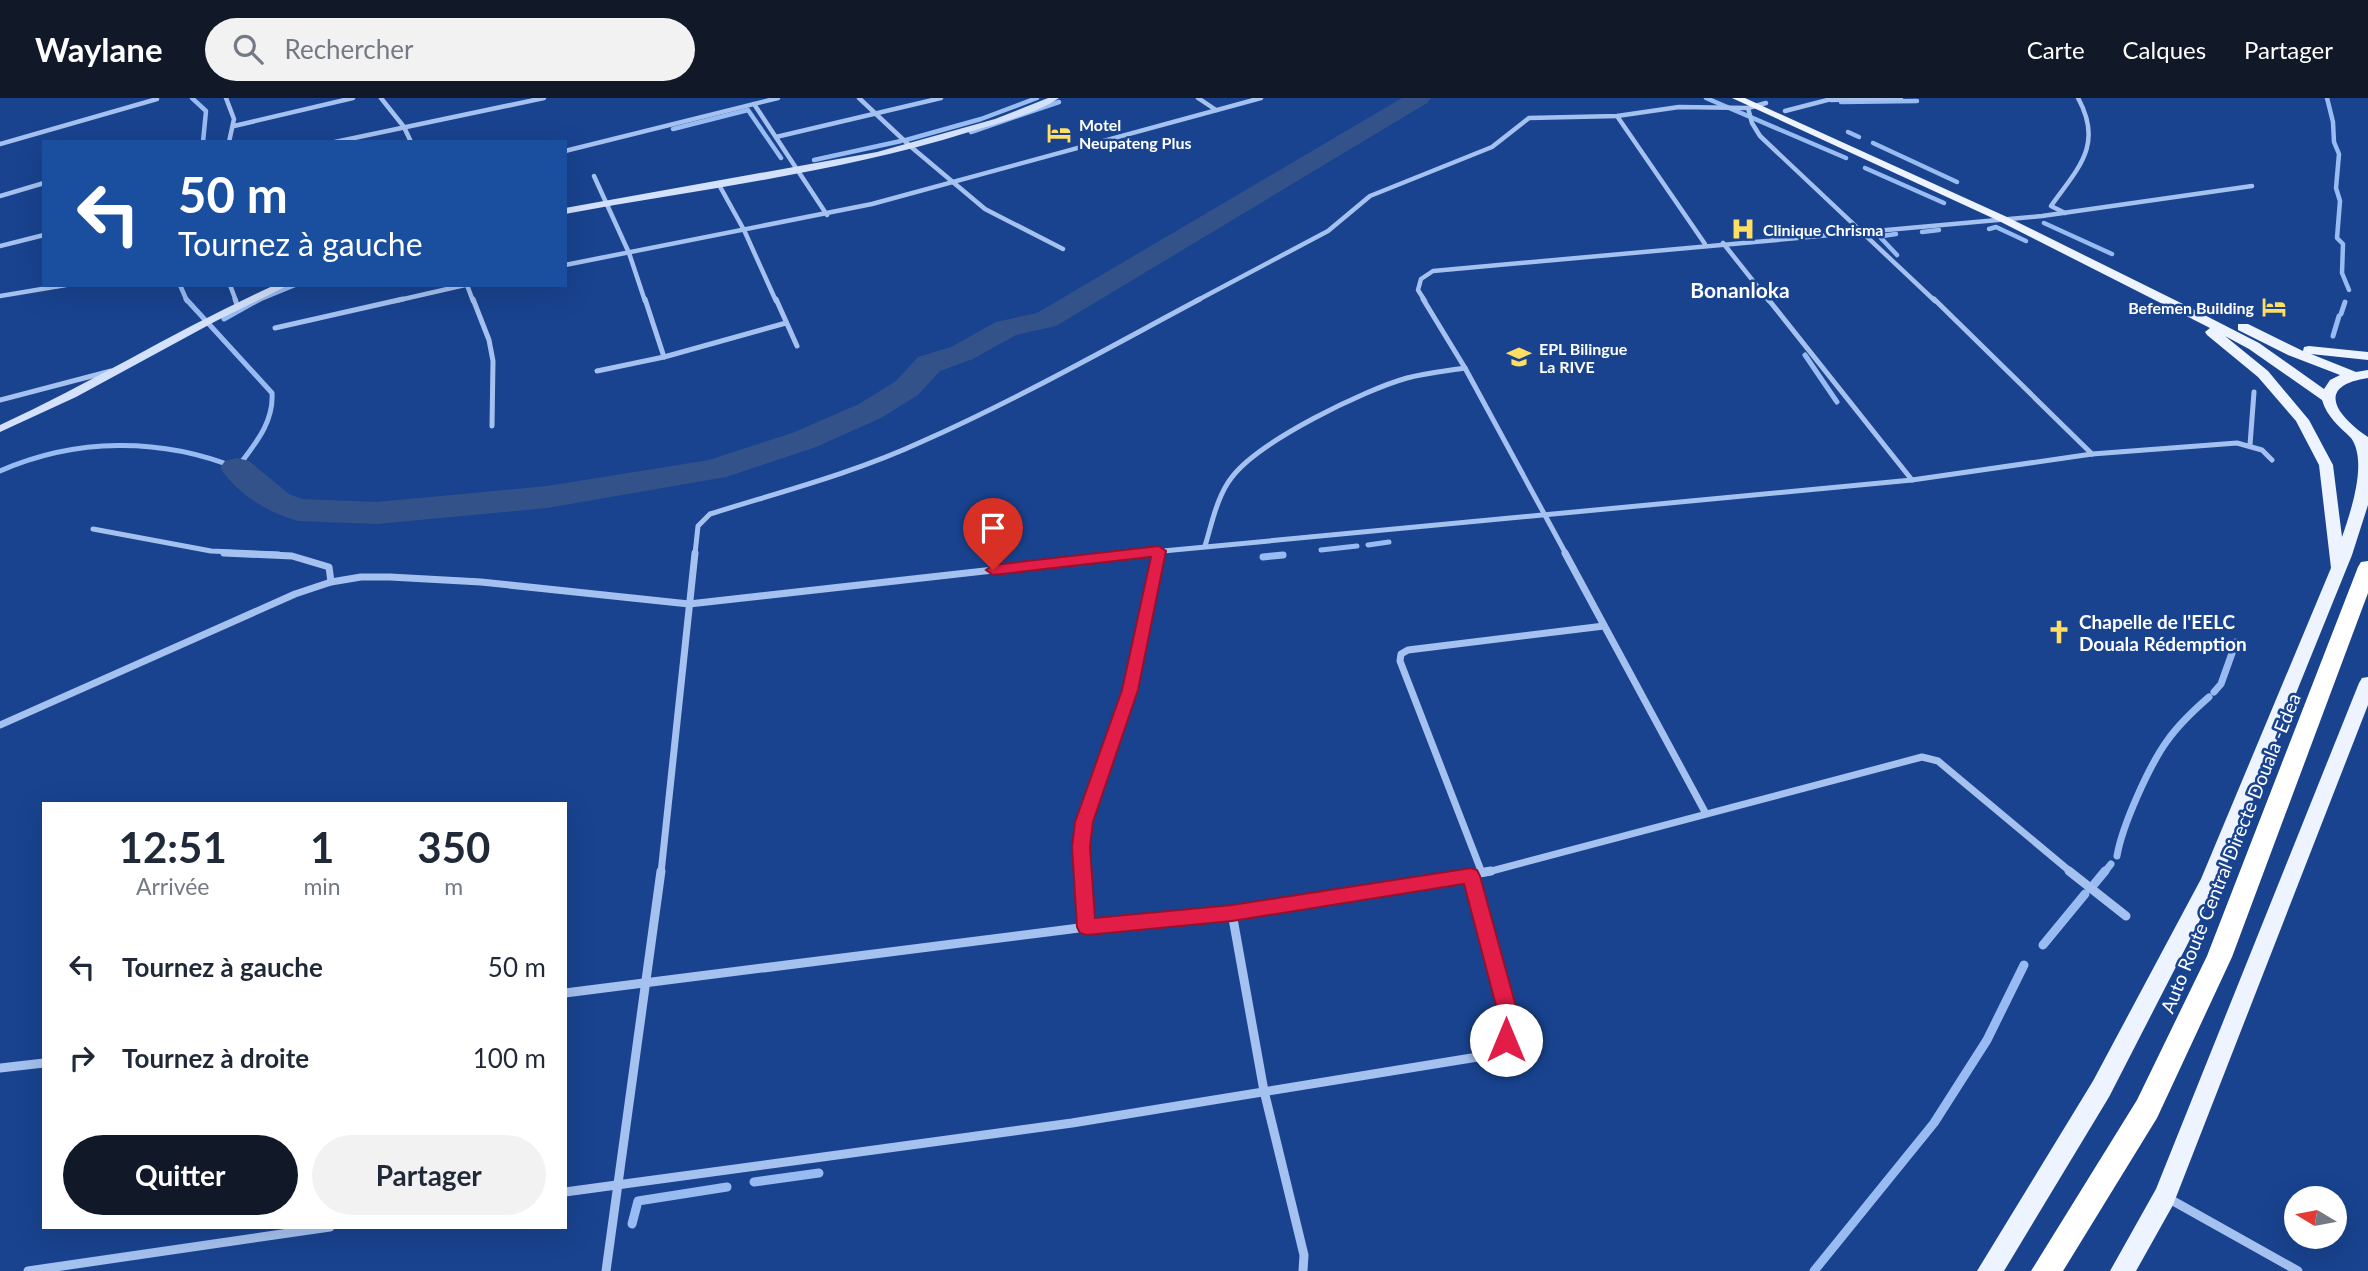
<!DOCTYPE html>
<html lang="fr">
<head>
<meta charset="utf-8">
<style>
	body { margin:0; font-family:Lato,sans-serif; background:#f2f2f3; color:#1f2937; height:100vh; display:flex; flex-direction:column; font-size:26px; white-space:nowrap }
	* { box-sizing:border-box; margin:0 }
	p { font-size:23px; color:#747a83 }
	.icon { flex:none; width:38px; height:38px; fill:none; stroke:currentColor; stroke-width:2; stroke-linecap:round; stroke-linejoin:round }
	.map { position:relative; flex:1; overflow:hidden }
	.side { position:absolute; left:42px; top:704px; width:525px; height:427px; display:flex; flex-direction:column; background:#fff; border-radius:0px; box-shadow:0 7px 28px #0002 }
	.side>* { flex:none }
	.hud { position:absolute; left:42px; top:42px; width:525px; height:147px; border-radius:0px; box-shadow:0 7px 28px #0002; background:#1a4fa0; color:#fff; overflow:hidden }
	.needle { width:46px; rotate:280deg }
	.fabs { position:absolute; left:2284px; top:1088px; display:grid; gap:14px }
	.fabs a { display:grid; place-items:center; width:63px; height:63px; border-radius:50%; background:#fff; box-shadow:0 7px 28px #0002; font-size:35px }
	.pin { position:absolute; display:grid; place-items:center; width:60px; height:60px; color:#fff; margin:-72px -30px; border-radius:50% 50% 50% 0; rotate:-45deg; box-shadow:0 0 7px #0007 }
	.pin .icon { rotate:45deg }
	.me { position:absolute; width:77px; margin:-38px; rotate:0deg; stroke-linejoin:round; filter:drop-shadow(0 0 5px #0008) }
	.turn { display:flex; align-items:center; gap:24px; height:147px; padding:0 21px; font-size:32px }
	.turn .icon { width:91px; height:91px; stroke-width:2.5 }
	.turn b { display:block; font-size:49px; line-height:60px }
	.eta { display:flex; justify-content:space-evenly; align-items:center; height:119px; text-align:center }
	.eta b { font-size:42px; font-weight:700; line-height:49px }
	.primary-button { display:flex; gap:14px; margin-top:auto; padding:14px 21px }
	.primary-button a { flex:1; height:80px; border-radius:42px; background:#111827; color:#fff; font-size:28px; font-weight:700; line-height:80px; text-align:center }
	.primary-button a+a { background:#f2f2f3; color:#1f2937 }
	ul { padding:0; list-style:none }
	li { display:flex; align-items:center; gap:21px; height:91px; padding:0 21px }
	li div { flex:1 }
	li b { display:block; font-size:26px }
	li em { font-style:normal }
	header { display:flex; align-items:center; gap:42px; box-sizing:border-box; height:98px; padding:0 35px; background:#111827; color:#fff }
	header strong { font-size:33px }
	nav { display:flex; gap:38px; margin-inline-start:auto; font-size:24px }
	.search { width:490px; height:63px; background:#f2f2f3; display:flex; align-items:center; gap:18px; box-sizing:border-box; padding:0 24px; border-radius:38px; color:#747a83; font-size:26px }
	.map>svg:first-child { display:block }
</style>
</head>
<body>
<header>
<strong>Waylane</strong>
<div class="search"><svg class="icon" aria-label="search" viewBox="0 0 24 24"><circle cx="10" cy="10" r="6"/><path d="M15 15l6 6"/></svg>Rechercher</div>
<nav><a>Carte</a><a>Calques</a><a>Partager</a></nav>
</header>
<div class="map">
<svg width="2368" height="1173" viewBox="0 0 2368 1173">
	<rect width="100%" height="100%" fill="#19438f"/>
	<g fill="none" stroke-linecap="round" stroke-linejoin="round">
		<!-- stream-far3 -->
		<g stroke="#98bbf1" stroke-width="4.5">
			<path d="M 192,0 L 206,13 L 203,44"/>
			<path d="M 1706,0 L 1846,60"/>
			<path d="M 2327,0 L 2333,24 L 2334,44 L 2339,56 L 2336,90 L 2340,103 L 2337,140 L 2343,146 L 2342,175 L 2349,192"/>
			<path d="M 1841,4 L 1917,3"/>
			<path d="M 673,31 L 748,12 L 781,60"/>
			<path d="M 971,34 L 1059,4"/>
			<path d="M 1848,34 L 1859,39"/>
			<path d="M 906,42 L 981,21 L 1037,0"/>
			<path d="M 1873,45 L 1957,84"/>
			<path d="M 814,62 L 901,43"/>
			<path d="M 1865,70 L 1944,105"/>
			<path d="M 2044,125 L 2112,156"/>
			<path d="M 1989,131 L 1996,129 L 2026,143"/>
			<path d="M 1922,134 L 1939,132"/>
			<path d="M 1882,138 L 1896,136"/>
			<path d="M 1880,139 L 1897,157"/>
			<path d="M 180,187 L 187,203"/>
			<path d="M 256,203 L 295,187"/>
		</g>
		<!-- stream-far2 -->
		<g stroke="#98bbf1" stroke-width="5">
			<path d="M 2341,216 L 2345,204"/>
			<path d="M 224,221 L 260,201"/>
			<path d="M 2333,238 L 2339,218"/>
			<path d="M 1805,257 L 1837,304"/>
			<path d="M 0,373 C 75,340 160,339 237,370 C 254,347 274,325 272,295 L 186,201"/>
			<path d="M 1368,447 L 1389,444"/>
			<path d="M 1321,452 L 1357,448"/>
		</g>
		<!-- stream-far1 -->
		<g stroke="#98bbf1" stroke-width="7">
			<path d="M 1263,459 L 1283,457"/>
			<path d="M 2214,594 L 2221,586 L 2236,544"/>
			<path d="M 2117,758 C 2122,728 2149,668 2167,643 C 2179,626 2194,612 2209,599"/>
			<path d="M 2104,775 L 2111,766"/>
		</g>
		<!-- stream -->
		<g stroke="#98bbf1" stroke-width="9">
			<path d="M 2091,790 L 2105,773"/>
			<path d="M 2043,847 L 2085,796"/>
			<path d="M 754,1084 L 819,1075"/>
			<path d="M 632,1126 L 638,1103 L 727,1089"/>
			<path d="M 1814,1173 L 1934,1025 L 1987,942 L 2024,867"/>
		</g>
		<!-- river -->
		<path fill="#33528a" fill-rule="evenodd" d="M 1402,0 L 1431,0 L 1427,5 L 1056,228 L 1016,237 L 973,261 L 940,273 L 918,297 L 881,320 L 816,349 L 726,379 L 547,410 L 377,426 L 298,423 C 268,415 238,396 220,370 L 225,363 L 237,360 L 249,363 L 289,396 L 302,401 L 377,404 L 547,388 L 709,362 L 792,335 L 859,306 L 896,283 L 918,259 L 951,249 L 996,224 L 1037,215 Z"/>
		<!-- street-far3 -->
		<g stroke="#a5c1ef" stroke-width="4.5">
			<path d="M 226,0 L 234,21 L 229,44"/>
			<path d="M 381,0 L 404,29 L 411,44"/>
			<path d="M 859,0 L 910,48 L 985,111 L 1063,151"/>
			<path d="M 1198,0 L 1216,12"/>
			<path d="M 1831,2 L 1901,0"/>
			<path d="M 754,6 L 827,117"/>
			<path d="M 1748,10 L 1752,25 L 1760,38 L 1935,203"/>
			<path d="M 1785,13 L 1835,0"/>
			<path d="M 1617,18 L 1705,146"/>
			<path d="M 234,28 L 353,0"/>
			<path d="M 776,39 L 941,0"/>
			<path d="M 335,44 L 544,0"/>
			<path d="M 0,46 L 157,1"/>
			<path d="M 565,53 L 778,0"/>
			<path d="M 594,78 L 629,155 L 645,203"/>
			<path d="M 718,85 L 744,132 L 776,203"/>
			<path d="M 0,98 L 44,85"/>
			<path d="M 2065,115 L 2051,108 C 2078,70 2104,47 2078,0"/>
			<path d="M 1723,145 L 1769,203"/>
			<path d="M 0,148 L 44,137"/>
			<path d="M 565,167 L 872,106 L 1261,0"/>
			<path d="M 230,187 L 236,203"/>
			<path d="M 467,187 L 473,203"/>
			<path d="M 0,198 L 66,187"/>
			<path d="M 395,203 L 465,187"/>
			<path d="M 1196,203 L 1328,133 L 1370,98 L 1492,49 L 1529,20 L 1617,18 L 1679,9 L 1748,10 L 1766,5"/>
			<path d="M 1425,203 L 1418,192 L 1421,181 L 1433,173 L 2042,118 L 2252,88"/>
		</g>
		<!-- street-far2 -->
		<g stroke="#a5c1ef" stroke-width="5">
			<path d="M 235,201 L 237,207"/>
			<path d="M 473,201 L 489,242 L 493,263 L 492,328"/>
			<path d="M 645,201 L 664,259"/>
			<path d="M 776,201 L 797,248"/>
			<path d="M 1423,201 L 1465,270 L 1566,456"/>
			<path d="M 1768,201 L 1912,382"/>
			<path d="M 1934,201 L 2092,356"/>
			<path d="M 275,230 L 403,201"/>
			<path d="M 597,273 L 664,259 L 786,225"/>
			<path d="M 0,302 L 111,273"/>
			<path d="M 2250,347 L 2254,294"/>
			<path d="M 93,431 L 211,453 L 279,456"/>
			<path d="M 1205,448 C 1212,425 1217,398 1232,379 C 1259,343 1364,292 1407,280 C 1426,275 1446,273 1465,270"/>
			<path d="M 695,456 L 698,428 L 710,416 C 780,394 854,375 921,344 C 1016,302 1108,250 1200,201"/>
			<path d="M 1131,456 L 1912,382 L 2092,356 L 2237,345 L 2262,352 L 2272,362"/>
			<path d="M 1158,456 L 1159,453"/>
		</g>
		<!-- street-far1 -->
		<g stroke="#a5c1ef" stroke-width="7">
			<path d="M 224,455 L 292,458 L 329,469 L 331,484"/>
			<path d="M 1565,455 L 1705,714"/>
			<path d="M 0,627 L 295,496 L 331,484 L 361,479 L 390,479 L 481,484 L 689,506 L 1146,455"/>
			<path d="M 661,775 L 695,455"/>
			<path d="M 1083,775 C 1078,706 1114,654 1130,590 C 1142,546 1149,500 1159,455"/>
			<path d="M 1482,775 L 1400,563 L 1401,556 L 1408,552 L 1604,528"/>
			<path d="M 1484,775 L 1922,659 L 1938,663 L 2072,775"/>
		</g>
		<!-- street -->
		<g stroke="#a5c1ef" stroke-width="9">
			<path d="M 1083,773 L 1087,829"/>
			<path d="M 2069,773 L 2126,818"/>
			<path d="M 1232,815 L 1264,993 L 1304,1157 L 1303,1173"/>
			<path d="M 565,895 L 1087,829 L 1232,815 L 1491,773"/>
			<path d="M 0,970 L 44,965"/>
			<path d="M 565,1094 L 1072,1025 L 1490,957 L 1506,942 L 1510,923 L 1471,778"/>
			<path d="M 2166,1099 L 2298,1173"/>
			<path d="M 28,1173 L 330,1129"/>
			<path d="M 606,1173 L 661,773"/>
		</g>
		<!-- secondary -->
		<g fill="#d3e1fa" fill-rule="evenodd">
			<path d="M 1048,0 L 1059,0 C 1038,15 995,26 969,34 C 838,75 700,91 565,116 L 565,110 L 877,54 L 995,21 Z"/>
			<path d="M 275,187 L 289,187 L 216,223 L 76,299 L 0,334 L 0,327 C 94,284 181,229 275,187 Z"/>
		</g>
		<!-- primary -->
		<g fill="#edf3ff" fill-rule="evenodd">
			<path d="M 1732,0 L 1745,0 L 2007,119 L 2185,207 L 2259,245 L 2324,291 L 2330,282 L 2340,277 L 2288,257 L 2238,232 L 2238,226 L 2248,226 L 2303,253 L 2304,249 L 2309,248 L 2368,254 L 2368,262 L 2311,256 L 2356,274 L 2368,272 L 2368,280 C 2314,288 2337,318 2368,339 L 2368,407 L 2352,457 L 2220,783 L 2109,999 L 2004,1173 L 1977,1173 L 2093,983 L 2201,781 L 2331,470 L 2319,367 L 2296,323 L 2258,279 L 2207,237 L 2205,234 L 2210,230 L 1999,123 ZM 2225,238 L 2249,251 L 2322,302 C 2327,319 2339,328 2351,340 C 2368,363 2351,413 2342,439 L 2333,367 L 2309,322 L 2268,273 Z"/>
			<path d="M 2368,579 L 2368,607 L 2173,1107 L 2136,1173 L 2110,1173 L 2156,1091 L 2359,585 L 2362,580 Z"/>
		</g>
		<!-- highway -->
		<path fill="#fff" fill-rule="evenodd" d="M 2368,463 L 2368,495 L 2232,859 L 2157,1020 L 2063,1173 L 2031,1173 L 2137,1002 L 2207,858 L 2358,469 L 2361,464 Z"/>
	</g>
	<!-- route -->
	<path fill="#e11d48" stroke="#92132f" stroke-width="2" d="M 1159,448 L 1166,453 L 1138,592 L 1093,724 L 1090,749 L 1095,820 L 1232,807 L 1471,770 L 1477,772 L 1480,778 L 1520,923 L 1513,948 L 1506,951 L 1499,948 L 1496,942 L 1500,923 L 1464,786 L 1232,823 L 1087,837 L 1080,835 L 1077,829 L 1072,749 L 1075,724 L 1122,592 L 1151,459 L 993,477 L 986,472 L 993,467 Z"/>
	<!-- icons -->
	<defs>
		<g id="hotel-bare" transform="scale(1.89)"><path d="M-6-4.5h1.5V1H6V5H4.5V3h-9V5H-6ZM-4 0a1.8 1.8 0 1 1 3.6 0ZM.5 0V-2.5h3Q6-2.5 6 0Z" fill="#ffde63" stroke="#19438f" stroke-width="2.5" paint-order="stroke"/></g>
		<g id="hospital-bare" transform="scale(1.89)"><path d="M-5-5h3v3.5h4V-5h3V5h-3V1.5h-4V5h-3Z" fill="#ffde63" stroke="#19438f" stroke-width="2.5" paint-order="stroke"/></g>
		<g id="school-bare" transform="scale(1.89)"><path d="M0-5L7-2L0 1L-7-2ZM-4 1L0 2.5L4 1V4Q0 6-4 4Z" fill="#ffde63" stroke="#19438f" stroke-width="2.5" paint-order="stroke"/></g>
		<g id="church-bare" transform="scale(1.89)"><path d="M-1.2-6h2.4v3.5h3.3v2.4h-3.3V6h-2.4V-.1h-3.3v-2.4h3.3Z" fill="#ffde63" stroke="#19438f" stroke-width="2.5" paint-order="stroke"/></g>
	</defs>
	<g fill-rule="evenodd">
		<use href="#hotel-bare" x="1059" y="35"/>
		<use href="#hospital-bare" x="1743" y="131"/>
		<use href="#hotel-bare" x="2274" y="209"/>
		<use href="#school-bare" x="1519" y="259"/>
		<use href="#church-bare" x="2059" y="534"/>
	</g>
	<g text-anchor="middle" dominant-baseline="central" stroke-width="5" stroke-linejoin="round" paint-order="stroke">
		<!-- far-poi labels -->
		<g font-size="16" font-weight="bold" fill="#fff" stroke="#19438f" text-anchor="start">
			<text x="1079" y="26">Motel<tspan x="1079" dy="18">Neupateng Plus</tspan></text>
			<text x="1763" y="131">Clinique Chrisma</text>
			<text x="2254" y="209" text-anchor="end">Befemen Building</text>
			<text x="1539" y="250">EPL Bilingue<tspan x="1539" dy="18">La RIVE</tspan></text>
		</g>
		<!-- poi labels -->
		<g font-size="19" font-weight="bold" fill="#fff" stroke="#19438f" text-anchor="start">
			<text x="2079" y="523">Chapelle de l'EELC<tspan x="2079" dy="22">Douala Rédemption</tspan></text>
		</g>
		<!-- street labels -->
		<g font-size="19" fill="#fff" stroke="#19438f">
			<text transform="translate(2230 755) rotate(-68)">Auto Route Central Directe Douala -Edea</text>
		</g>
		<!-- far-district labels -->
		<g font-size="21" font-weight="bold" fill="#fff" stroke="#19438f">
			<text x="1740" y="191">Bonanloka</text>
		</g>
	</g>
</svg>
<div class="fabs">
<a><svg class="needle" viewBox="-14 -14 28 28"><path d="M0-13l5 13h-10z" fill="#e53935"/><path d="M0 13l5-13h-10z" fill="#747a83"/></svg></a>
</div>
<div class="pin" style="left:993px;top:472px;background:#d93025"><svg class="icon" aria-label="arrive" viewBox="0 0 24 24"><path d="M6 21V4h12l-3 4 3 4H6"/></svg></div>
<svg class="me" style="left:1506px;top:942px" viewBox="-20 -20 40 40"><circle r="19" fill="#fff"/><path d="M0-13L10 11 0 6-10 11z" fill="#e11d48"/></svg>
<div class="hud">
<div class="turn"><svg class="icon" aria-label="left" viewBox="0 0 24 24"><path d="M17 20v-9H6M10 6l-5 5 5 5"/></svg><div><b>50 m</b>Tournez à gauche</div></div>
</div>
<section class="side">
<div class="eta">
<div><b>12:51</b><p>Arrivée</p></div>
<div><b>1</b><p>min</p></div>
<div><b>350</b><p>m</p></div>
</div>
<ul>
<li><svg class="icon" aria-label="left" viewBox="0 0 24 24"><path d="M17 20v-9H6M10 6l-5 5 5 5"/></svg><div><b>Tournez à gauche</b></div><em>50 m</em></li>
<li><svg class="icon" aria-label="right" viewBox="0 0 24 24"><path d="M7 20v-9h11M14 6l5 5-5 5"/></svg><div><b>Tournez à droite</b></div><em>100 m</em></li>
</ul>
<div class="primary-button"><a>Quitter</a><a>Partager</a></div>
</section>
</div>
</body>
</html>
